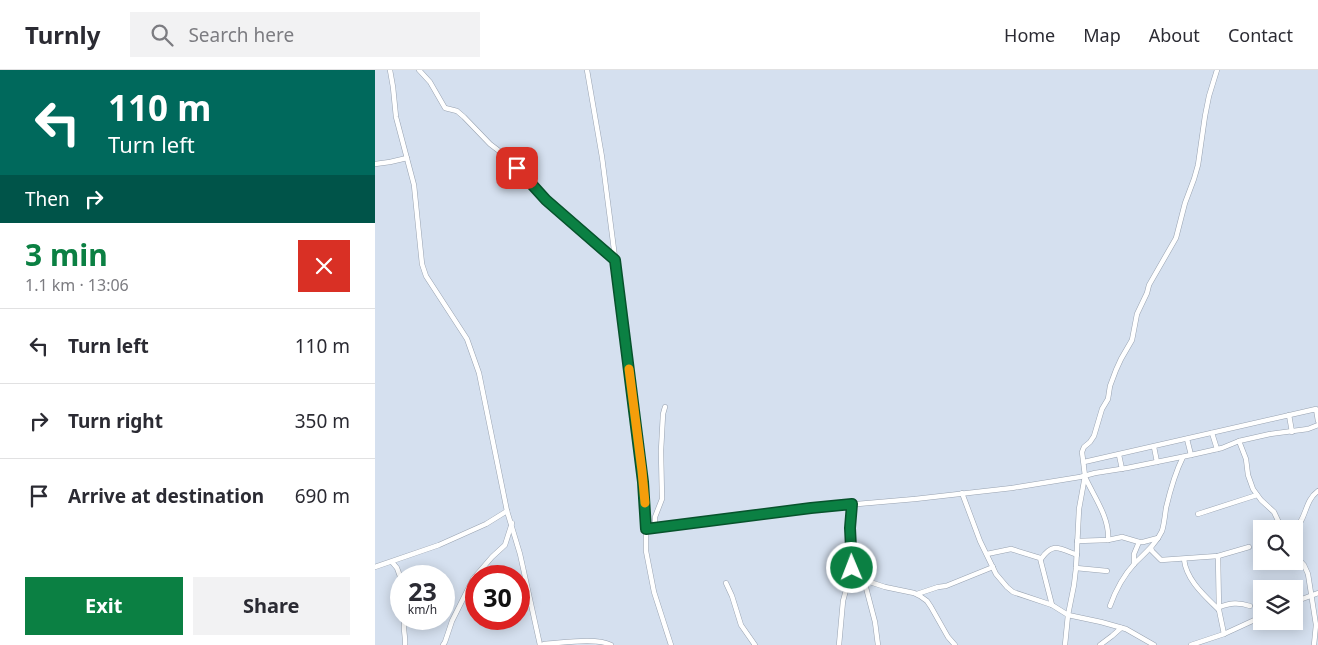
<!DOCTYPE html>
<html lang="en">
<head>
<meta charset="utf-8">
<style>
	body { margin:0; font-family:"Noto Sans",sans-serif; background:#f2f2f3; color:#2b2b33; height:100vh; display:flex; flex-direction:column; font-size:19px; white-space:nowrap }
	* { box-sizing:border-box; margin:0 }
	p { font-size:16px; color:#7c7c81 }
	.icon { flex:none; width:28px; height:28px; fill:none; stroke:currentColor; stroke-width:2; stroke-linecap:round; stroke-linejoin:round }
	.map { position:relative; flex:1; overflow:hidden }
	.sheet { display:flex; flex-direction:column; background:#fff; width:375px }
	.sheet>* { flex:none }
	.guide { background:#00695c; color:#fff; overflow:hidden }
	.fabs { position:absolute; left:878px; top:450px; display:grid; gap:10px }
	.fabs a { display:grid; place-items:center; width:50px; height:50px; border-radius:0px; background:#fff; box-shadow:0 2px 12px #0003; font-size:25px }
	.speed { position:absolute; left:15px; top:495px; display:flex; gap:10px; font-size:25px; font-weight:700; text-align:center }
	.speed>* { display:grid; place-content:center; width:65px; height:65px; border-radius:50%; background:#fff; box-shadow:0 2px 12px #0003; line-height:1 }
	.speed small { font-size:12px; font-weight:400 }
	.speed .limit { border:8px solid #d22; background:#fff; color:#111 }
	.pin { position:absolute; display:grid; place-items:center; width:42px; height:42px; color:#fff; margin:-21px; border-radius:10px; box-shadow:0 2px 8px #0006 }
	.me { position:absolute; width:55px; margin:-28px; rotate:359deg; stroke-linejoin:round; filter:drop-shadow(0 0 4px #0008) }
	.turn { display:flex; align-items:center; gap:18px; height:105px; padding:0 25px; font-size:22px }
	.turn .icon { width:65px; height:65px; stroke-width:2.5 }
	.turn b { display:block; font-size:35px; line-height:42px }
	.then { display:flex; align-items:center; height:48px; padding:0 25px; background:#0003; gap:10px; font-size:19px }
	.round { display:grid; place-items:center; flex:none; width:52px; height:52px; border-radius:0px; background:#f2f2f3 }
	.summary { display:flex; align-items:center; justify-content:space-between; height:85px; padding:0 25px }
	h1 { font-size:30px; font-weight:700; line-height:38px; color:#0b8043 }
	.primary-button { display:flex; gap:10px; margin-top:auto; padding:10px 25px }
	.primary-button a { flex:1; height:58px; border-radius:0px; background:#0b8043; color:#fff; font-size:20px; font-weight:700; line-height:58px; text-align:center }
	.primary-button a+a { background:#f2f2f3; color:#2b2b33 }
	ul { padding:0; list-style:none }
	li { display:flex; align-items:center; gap:15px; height:75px; padding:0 25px; border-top:1px solid #e1e1e2 }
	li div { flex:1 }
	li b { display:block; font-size:19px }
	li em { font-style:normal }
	header { display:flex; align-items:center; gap:30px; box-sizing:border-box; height:70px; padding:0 25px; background:#fff; border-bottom:1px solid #e1e1e2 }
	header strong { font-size:24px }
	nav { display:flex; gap:28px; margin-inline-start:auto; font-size:18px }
	.search { width:350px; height:45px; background:#f2f2f3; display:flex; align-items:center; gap:12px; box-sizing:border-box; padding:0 18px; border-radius:0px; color:#7c7c81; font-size:19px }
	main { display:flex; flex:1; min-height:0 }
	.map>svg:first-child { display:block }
</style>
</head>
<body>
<header>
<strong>Turnly</strong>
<div class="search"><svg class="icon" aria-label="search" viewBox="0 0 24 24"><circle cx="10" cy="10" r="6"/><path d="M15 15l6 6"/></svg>Search here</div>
<nav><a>Home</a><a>Map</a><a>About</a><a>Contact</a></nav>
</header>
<main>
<section class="sheet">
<div class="guide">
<div class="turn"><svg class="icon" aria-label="left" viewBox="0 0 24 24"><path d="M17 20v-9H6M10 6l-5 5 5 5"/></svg><div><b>110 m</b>Turn left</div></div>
<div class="then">Then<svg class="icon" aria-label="right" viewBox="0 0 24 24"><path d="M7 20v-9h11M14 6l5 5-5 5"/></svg></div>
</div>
<div class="summary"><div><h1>3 min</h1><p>1.1 km · 13:06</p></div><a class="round" style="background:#d93025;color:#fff"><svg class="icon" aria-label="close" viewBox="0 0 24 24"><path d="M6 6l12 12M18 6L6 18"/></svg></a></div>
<ul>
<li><svg class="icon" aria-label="left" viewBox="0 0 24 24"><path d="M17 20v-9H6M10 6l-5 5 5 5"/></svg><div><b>Turn left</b></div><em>110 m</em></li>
<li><svg class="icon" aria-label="right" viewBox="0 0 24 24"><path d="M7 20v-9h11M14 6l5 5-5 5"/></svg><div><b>Turn right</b></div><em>350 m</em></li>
<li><svg class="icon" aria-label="arrive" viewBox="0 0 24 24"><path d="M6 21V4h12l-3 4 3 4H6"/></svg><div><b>Arrive at destination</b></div><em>690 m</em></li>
</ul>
<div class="primary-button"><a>Exit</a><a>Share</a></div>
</section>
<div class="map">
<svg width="943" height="575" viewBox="0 0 943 575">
	<rect width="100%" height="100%" fill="#d5e0ef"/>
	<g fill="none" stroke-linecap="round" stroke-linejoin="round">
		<!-- street casing -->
		<g stroke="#98a2b0" stroke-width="5.5">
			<g id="street">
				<path d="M 15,0 L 18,17 L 21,47 L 39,115 L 47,194 L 51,206 L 92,269 L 104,303 L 132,441 L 145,484 L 165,575"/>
				<path d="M 44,0 L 55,12 L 70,38 L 82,41 L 89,47 L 115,74 L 136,90 L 145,103 L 171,131 L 240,190"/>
				<path d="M 212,0 L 227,87 L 245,226 L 268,412 L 271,459 L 271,481 L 279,522 L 296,575"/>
				<path d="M 0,94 L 15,92 L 32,88"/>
				<path d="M 914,345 L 917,362"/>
				<path d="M 837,363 L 842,379"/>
				<path d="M 812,369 L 816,385"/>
				<path d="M 864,371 L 871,389 L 873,405 L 878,419 L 886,430 L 899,442 L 907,459"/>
				<path d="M 779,377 L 782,392"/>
				<path d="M 744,385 L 747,399"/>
				<path d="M 709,392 L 941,339 L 943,351"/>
				<path d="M 710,407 C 719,427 735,448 733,470"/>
				<path d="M 587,423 L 605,471 L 621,504 L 632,517 L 638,522 L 677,535 L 693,545 L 726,552 L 751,559 L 779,575"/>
				<path d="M 823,444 L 882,425"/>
				<path d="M 280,458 L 280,447 L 287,429 L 286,381 L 288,344 L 290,337"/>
				<path d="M 271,459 L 436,438 L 540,429 L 637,418 L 705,407 L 720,403 L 752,398 L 816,385 L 847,378 L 864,371 L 895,364 L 933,359 L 943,355"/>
				<path d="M 919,460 C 932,449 929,431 943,421"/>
				<path d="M 702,471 L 733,470 L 747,467 L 764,472 L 768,472 L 783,468"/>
				<path d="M 776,478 L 777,481 L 786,490 L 843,486 L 874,477"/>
				<path d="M 612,484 L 636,479 L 665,488 L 677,535"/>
				<path d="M 919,484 L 929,495 L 933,504 L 941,555 L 939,575"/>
				<path d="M 843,486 L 844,540 L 849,564"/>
				<path d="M 666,489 C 678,472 684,478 702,485"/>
				<path d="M 809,489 C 811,510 830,526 844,540"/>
				<path d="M 17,492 L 22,498 L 26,509"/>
				<path d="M 759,494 L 759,484 L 764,472"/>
				<path d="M 0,497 L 64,475 L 111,454 L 132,441"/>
				<path d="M 477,498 L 489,510 L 510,517 L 539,523 L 545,526 L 552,531 L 556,537 L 573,567 L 580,575"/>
				<path d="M 701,498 L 732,501"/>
				<path d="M 489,510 L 500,552 L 503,575"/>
				<path d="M 351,513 L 357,526 L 366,555 L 380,575"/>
				<path d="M 542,524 L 563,517 L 571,516 L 618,497"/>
				<path d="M 919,532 L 943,523"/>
				<path d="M 735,536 C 741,519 748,506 760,493 C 770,483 781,474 787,461 C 789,455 790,445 791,438 C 795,421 800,403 808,387"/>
				<path d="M 844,537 C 856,533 863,532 875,536"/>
				<path d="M 30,549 C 27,558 31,566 30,575"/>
				<path d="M 169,574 C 187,573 221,567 236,575"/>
				<path d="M 68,575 L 70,572 L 77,551 L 98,509 L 117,487 L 130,475 L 137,453"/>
				<path d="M 464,575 L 468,531 L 477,498 L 475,458 L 477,434"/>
				<path d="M 690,575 L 693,545 L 699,515 L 701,498 L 704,439 L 710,406 L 707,382 L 709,377 L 715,372 L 719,366 L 727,339 L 733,329 L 735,316 L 741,300 L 746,289 L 757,270 L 762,244 L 772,223 L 774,215 L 801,168 L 810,133 L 819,109 L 823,95 L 830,46 L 834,26 L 842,0"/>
				<path d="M 725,575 L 737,566 L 746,558"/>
				<path d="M 816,575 L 849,564 L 886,547"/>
			</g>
		</g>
		<!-- street -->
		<use href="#street" stroke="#fff" stroke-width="4.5"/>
	</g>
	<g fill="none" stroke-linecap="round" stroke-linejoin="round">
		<!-- route casing -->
		<g stroke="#07532c" stroke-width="12">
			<path id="route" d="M 142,98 L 171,130 L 240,190 L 268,412 L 271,459 L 436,438 L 477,434 L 475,458 L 477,498"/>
		</g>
		<!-- route -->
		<use href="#route" stroke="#0b8043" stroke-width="9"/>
		<!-- slow -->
		<path stroke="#f59e0b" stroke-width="9" d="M 254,299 L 267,401 L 270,433"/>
	</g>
</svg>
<div class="fabs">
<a><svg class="icon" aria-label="search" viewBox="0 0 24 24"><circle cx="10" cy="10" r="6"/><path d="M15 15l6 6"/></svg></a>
<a><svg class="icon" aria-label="layers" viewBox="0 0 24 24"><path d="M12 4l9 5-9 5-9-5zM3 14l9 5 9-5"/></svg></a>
</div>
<div class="speed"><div>23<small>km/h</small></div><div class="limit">30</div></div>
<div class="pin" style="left:142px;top:98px;background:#d93025"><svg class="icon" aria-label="arrive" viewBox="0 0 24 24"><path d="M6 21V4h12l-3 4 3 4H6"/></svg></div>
<svg class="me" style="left:477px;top:498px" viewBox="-20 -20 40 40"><circle r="17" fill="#0b8043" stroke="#fff" stroke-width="3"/><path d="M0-11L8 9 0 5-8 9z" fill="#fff"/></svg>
</div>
</main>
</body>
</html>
